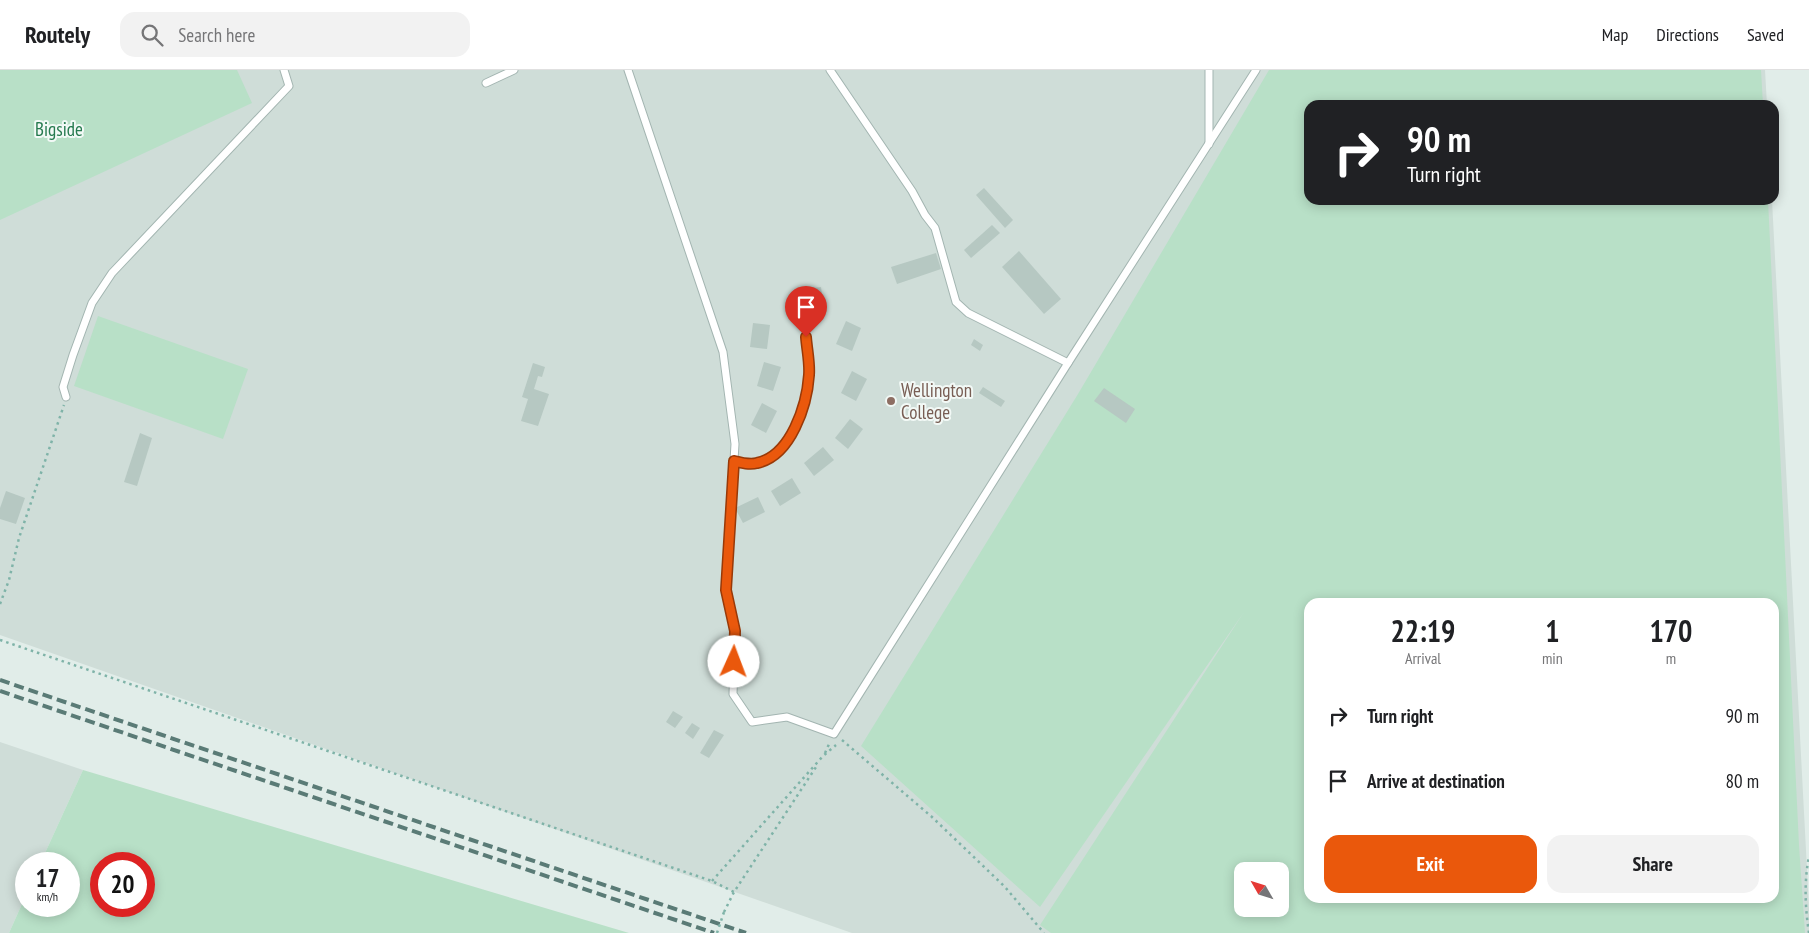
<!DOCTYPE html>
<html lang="en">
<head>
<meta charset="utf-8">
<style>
	body { margin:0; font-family:"PT Sans Narrow",sans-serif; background:#f2f2f2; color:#202124; height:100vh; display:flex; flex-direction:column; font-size:19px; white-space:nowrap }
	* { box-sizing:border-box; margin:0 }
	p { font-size:16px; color:#757577 }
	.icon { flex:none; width:28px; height:28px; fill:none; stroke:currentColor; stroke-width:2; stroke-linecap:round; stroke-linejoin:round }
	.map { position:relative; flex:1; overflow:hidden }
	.panel { position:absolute; left:1304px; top:528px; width:475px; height:305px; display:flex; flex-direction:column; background:#fff; border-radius:15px; box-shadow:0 2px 12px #0003 }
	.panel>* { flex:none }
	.guide { position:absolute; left:1304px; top:30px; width:475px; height:105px; border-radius:15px; box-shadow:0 2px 12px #0003; background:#202124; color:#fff; overflow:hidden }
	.needle { width:32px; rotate:309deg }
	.buttons { position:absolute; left:1234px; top:792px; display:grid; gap:10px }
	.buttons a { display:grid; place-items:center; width:55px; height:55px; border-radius:10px; background:#fff; box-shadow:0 2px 12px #0003; font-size:25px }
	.speed { position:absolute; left:15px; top:782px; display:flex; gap:10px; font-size:25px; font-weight:700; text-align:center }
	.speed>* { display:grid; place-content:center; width:65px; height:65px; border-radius:50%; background:#fff; box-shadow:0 2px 12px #0003; line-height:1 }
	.speed small { font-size:12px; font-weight:400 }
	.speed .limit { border:8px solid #d22; background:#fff; color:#111 }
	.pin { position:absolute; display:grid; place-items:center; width:42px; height:42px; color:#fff; margin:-51px -21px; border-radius:50% 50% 50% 0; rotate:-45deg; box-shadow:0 0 5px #0007 }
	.pin .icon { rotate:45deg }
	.me { position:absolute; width:55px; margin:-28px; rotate:2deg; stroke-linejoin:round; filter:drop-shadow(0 0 4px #0008) }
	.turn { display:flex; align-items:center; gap:18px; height:105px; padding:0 20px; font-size:22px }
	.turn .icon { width:65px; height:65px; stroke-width:2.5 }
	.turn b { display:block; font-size:35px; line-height:42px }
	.eta { display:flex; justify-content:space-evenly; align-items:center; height:85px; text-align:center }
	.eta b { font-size:30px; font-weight:700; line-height:35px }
	.primary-button { display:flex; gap:10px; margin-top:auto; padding:10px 20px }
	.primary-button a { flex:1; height:58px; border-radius:15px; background:#ea580c; color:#fff; font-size:20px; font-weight:700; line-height:58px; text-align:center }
	.primary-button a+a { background:#f2f2f2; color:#202124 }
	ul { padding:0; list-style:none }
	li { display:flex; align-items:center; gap:15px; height:65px; padding:0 20px }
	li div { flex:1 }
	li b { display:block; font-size:19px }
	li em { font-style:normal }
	header { display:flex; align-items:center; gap:30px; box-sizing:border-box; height:70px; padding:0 25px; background:#fff; border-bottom:1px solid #e0e0e0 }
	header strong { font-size:24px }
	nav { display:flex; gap:28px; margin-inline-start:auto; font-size:18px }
	.search { width:350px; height:45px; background:#f2f2f2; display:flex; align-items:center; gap:12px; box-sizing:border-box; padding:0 18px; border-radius:15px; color:#757577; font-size:19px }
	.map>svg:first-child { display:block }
</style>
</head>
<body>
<header>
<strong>Routely</strong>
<div class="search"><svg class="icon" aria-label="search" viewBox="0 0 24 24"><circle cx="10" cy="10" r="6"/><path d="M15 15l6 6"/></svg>Search here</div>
<nav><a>Map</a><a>Directions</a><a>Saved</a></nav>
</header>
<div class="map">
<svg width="1809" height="863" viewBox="0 0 1809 863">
	<rect width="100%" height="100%" fill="#e1ede9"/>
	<!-- built -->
	<g fill="#cfddd8" fill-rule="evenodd">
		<path d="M 0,0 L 1765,0 L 1767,35 L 1309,35 L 1309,130 L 1772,130 L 1809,838 L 1809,863 L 852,863 L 0,565 ZM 1309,532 L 1774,532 L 1774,828 L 1309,828 ZM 1242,801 L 1280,801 L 1280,839 L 1242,839 Z"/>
		<path d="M 0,672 L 83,700 L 40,794 L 26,794 L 26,825 L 9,863 L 0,863 Z"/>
	</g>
	<!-- green -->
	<g fill="#b8e0c7" fill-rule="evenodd">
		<path d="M 0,0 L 237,0 L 252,33 L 0,150 Z"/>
		<path d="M 1269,0 L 1761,0 L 1763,35 L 1309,35 L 1309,130 L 1768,130 L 1799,775 L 1805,863 L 1051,863 L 1040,855 L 1244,542 L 1040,837 L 861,676 L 1078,324 ZM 1309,532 L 1774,532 L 1774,828 L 1309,828 ZM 1242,801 L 1280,801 L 1280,839 L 1242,839 Z"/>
		<path d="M 98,246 L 248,299 L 223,369 L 74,316 Z"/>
		<path d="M 83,700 L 629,863 L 9,863 L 26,825 L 26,836 L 69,836 L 69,794 L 40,794 ZM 101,794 L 144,794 L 144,836 L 101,836 Z"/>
	</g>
	<!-- building -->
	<g fill="#b6c8c2">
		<path d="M 984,118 L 1013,150 L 1005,158 L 976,125 Z"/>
		<path d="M 992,155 L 1000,163 L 971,188 L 964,180 Z"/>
		<path d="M 1019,181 L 1061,229 L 1044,244 L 1002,197 Z"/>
		<path d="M 936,183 L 941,199 L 897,214 L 891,197 Z"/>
		<path d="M 821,217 L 824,242 L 807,244 L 804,219 Z"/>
		<path d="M 846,251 L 861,258 L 852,281 L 836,274 Z"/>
		<path d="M 753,253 L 770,255 L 767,279 L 750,277 Z"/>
		<path d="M 974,269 L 983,275 L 980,281 L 971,275 Z"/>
		<path d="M 764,292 L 781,297 L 773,321 L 757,316 Z"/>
		<path d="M 533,293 L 545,297 L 542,307 L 538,306 L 534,319 L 549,324 L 538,356 L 521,351 L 528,329 L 522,327 Z"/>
		<path d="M 852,301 L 867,309 L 856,331 L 841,323 Z"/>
		<path d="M 983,317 L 1005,331 L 1001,337 L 979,323 Z"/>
		<path d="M 1104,318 L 1135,339 L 1126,353 L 1094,331 Z"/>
		<path d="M 762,333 L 777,341 L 766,363 L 751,355 Z"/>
		<path d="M 850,349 L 863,359 L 848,379 L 835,368 Z"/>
		<path d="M 140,363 L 152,368 L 137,416 L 124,412 Z"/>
		<path d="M 823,377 L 834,390 L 814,406 L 804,393 Z"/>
		<path d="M 792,408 L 801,423 L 780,436 L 771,421 Z"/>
		<path d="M 6,421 L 25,428 L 16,454 L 0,449 L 0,438 Z"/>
		<path d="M 758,427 L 765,442 L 743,453 L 735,438 Z"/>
		<path d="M 673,641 L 683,647 L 675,658 L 666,652 Z"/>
		<path d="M 692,653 L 700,658 L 693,669 L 685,663 Z"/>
		<path d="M 714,660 L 724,665 L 709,688 L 700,683 Z"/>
	</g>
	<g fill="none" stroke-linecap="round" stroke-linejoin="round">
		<!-- service casing -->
		<g stroke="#a3b5b1" stroke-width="9">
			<g id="service">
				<path d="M 628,0 L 723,282 L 735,374 L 726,520 L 735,561 L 733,624 L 752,652 L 787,647 L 834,664 L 1068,293 L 1256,0"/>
				<path d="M 830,0 L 912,121 L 925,145 L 935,158 L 956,232 L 968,243 L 1068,293"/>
				<path d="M 1209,0 L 1209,74"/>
				<path d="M 486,13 L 514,0"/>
				<path d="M 66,327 L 63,317 L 73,285 L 92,233 L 112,203 L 289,16 L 284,0"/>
				<path d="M 734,391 C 742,393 750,395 757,393 C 791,386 807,335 809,305 C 810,293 807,279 806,267"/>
			</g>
		</g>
		<!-- path -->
		<g stroke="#7fb3a8" stroke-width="2.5" stroke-dasharray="2.5 4" stroke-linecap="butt">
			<path d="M 0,534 L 9,510 L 19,468 L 64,335"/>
			<path d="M 0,570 L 712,811 L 734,822"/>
			<path d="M 842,670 L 932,747 L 1005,817 L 1044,863"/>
			<path d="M 825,683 L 830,672"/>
			<path d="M 712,811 L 823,686 L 836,675"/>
			<path d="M 724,842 L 734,822 L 818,694"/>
			<path d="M 1809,863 C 1805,837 1804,812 1809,786"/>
		</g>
		<!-- service -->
		<use href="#service" stroke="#fff" stroke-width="7"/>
		<!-- rail -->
		<g stroke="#5a7b76" stroke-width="4" stroke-dasharray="10 5" stroke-linecap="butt">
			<path d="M 0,610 L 746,863"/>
			<path d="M 0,621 L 714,863"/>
		</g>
		<!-- path-bridge -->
		<path stroke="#7fb3a8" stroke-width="2.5" stroke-dasharray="2.5 4" stroke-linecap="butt" d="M 717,863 L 724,842"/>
	</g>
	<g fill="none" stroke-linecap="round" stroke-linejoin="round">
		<!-- route casing -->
		<g stroke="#983908" stroke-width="12">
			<path id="route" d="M 734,592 L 735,561 L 726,520 L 734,391 C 742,393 750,395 757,393 C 791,386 807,335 809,305 C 810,293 807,280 806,267"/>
		</g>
		<!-- route -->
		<use href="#route" stroke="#ea580c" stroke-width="9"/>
	</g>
	<!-- markers -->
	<circle fill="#8d6e63" stroke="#f2f9f6" stroke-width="2" cx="891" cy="331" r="5"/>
	<g text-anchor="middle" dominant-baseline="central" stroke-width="4" stroke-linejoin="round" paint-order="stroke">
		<!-- park labels -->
		<g font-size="19" fill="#267a4f" stroke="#f2f9f6">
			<text x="59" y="59">Bigside</text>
		</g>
		<!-- education labels -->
		<g font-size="19" fill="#785e54" stroke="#f2f9f6" text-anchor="start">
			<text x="901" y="320">Wellington<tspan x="901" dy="22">College</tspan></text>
		</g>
	</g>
</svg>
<div class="buttons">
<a><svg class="needle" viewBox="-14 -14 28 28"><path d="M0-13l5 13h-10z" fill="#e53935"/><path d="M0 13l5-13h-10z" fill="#757577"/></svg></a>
</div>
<div class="speed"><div>17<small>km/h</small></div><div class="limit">20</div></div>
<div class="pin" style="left:806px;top:267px;background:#d93025"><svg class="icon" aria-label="arrive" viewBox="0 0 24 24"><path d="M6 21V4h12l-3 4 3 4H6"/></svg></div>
<svg class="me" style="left:734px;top:592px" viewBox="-20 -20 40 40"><circle r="19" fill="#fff"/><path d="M0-13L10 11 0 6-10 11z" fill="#ea580c"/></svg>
<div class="guide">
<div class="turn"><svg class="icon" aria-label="right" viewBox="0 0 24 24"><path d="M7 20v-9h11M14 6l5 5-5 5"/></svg><div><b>90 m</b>Turn right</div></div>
</div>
<section class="panel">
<div class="eta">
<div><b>22:19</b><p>Arrival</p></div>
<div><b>1</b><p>min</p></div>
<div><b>170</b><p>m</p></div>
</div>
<ul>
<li><svg class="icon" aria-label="right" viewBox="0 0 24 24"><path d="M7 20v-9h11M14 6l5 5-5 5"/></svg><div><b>Turn right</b></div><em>90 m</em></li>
<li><svg class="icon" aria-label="arrive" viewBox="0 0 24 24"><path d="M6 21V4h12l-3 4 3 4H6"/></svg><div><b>Arrive at destination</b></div><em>80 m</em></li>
</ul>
<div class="primary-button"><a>Exit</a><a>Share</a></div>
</section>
</div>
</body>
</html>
